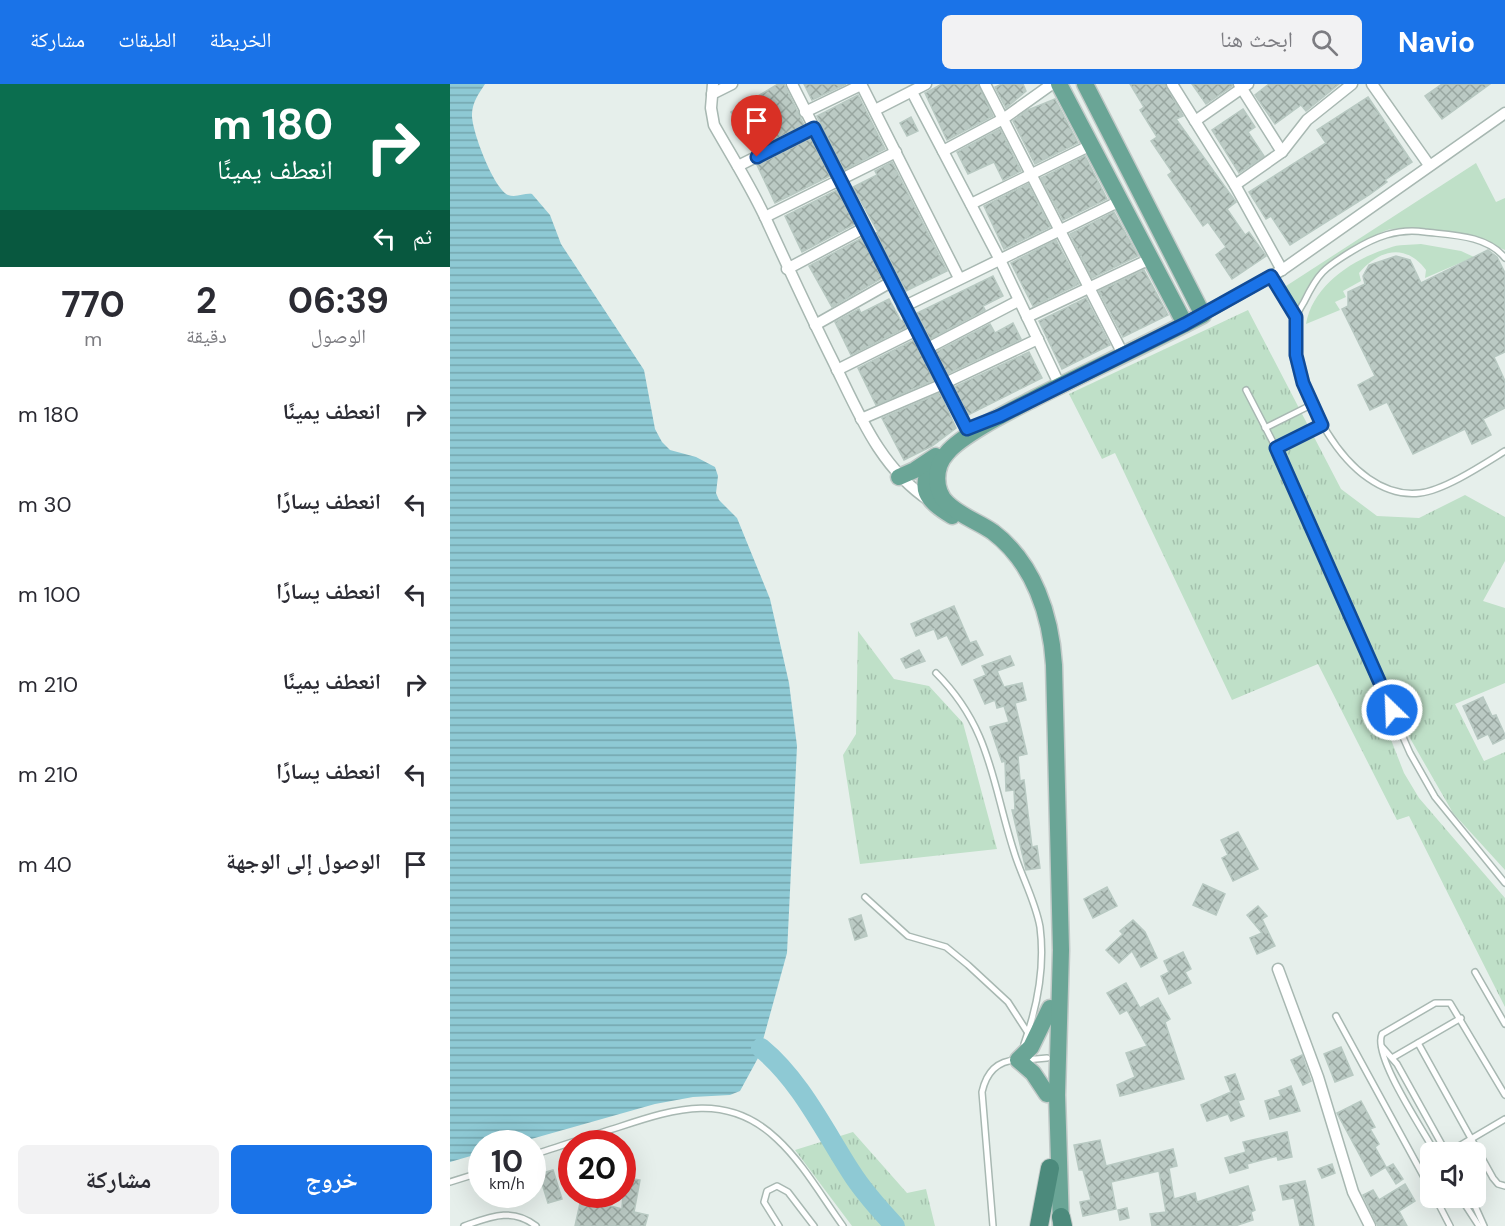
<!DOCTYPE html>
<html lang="ar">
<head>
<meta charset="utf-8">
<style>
	body { margin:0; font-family:"DM Sans","Noto Naskh Arabic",sans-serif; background:#f2f2f3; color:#2b2b33; direction:rtl; height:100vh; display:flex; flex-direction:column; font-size:22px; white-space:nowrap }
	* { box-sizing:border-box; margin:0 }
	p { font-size:20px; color:#7c7c81 }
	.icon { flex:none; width:33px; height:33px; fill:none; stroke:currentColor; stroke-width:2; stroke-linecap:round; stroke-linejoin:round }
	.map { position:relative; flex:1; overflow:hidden; direction:ltr }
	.drawer { display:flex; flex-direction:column; background:#fff; width:450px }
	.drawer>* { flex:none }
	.hud { background:#0b6e4f; color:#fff; overflow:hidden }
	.buttons { position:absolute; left:970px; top:1058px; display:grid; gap:12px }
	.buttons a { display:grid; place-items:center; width:66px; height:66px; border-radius:9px; background:#fff; box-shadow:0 6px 24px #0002; font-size:30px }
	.speed { position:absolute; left:18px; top:1046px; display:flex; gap:12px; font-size:30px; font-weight:700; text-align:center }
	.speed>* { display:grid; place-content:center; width:78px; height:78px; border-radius:50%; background:#fff; box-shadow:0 6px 24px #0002; line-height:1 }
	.speed small { font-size:15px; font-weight:400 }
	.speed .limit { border:9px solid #d22; background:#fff; color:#111 }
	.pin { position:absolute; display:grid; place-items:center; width:51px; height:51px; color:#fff; margin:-62px -26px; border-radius:50% 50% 50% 0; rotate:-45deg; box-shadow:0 0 6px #0007 }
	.pin .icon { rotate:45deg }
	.me { position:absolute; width:66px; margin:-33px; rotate:336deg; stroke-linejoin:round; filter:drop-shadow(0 0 4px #0008) }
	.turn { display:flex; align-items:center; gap:21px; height:126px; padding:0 18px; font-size:27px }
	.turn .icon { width:78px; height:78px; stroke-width:2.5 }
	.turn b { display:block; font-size:42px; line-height:51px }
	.then { display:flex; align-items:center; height:57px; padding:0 18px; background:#0003; gap:12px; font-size:22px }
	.eta { display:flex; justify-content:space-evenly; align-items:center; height:102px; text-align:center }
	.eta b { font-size:36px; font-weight:700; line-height:42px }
	.button { display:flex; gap:12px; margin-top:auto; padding:12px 18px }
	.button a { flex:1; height:69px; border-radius:9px; background:#1a73e8; color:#fff; font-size:24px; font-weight:700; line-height:69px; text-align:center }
	.button a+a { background:#f2f2f3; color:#2b2b33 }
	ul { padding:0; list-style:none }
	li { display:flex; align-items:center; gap:18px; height:90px; padding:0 18px }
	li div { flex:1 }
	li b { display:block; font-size:22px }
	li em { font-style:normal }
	header { display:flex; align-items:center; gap:36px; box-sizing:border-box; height:84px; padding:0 30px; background:#1a73e8; color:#fff }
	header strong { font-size:28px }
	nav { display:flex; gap:33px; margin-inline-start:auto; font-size:21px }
	.search { width:420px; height:54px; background:#f2f2f3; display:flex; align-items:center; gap:15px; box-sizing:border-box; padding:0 21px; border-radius:9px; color:#7c7c81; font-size:22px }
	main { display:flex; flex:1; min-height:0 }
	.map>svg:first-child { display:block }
</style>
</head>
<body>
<header>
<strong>Navio</strong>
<div class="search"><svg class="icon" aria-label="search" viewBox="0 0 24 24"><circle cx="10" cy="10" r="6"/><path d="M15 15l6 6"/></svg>ابحث هنا</div>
<nav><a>الخريطة</a><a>الطبقات</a><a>مشاركة</a></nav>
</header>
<main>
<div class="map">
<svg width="1055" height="1142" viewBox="0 0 1055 1142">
	<defs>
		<pattern id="grass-tufts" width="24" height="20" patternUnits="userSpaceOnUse" patternTransform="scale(1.5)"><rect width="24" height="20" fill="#bfe0c8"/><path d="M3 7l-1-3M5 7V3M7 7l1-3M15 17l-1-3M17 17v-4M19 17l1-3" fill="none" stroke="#a4c1ad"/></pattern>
		<pattern id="water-rules" width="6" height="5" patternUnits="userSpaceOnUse" patternTransform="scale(1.5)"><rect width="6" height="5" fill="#8ec9d4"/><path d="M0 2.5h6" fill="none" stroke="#74a5ad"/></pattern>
		<pattern id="building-cross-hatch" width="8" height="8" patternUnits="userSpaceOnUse" patternTransform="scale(1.5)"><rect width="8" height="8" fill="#bbcac4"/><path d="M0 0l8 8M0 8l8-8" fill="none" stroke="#98a6a0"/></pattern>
	</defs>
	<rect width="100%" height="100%" fill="#e6efeb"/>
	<!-- grass -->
	<g fill="url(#grass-tufts)">
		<path d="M 798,226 L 891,405 L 927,432 L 969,434 L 1015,411 L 1055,433 L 1055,477 L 1033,517 L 1055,524 L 1055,599 L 1005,620 L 1034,677 L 1055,668 L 1055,786 L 1003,729 L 953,642 L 938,648 L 954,689 L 969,714 L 1055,814 L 1055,923 L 959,732 L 947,736 L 868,580 L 782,616 L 665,369 L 652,375 L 619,310 Z"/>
		<path d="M 408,547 L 444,595 L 479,602 L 513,639 L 547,765 L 410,780 L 393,671 L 406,650 Z"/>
		<path d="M 403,1048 L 457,1109 L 476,1105 L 485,1142 L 402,1142 L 345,1066 Z"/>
	</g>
	<!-- garden -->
	<g fill="#bfe0c8">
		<path d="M 1026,79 L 1046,118 L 1055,114 L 1055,166 C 1018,151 983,141 942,145 C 932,146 919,156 909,161 C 873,178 863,188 847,225 L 833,204 Z"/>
		<path d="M 971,160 L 1011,167 L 1024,173 L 975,194 L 976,186 C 955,158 929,166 909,189 L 911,197 L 893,207 L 896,213 L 885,218 L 890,226 L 856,240 C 863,201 903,175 939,164 C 948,160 961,161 971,160 Z"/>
	</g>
	<!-- water -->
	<path fill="url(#water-rules)" d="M 0,0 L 35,0 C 29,9 22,19 22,30 C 21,46 44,105 58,111 C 66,114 74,109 82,110 L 100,131 L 111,160 L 194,286 L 205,345 L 212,358 L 220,366 L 246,373 L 265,383 L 268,392 L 266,409 L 269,416 L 287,434 L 320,515 L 339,599 L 347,662 L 337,869 L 308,974 L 290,1007 L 280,1011 L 243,1013 L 205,1020 L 67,1059 L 32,1059 L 31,1069 L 0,1078 Z"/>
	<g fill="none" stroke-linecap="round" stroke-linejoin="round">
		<!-- river -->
		<path stroke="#8ec9d4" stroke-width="20" d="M 311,964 C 350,996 374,1046 401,1088 C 413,1107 430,1126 445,1142"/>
	</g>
	<!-- building -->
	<g fill="url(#building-cross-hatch)" stroke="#b8c9c2" stroke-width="1.5">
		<path d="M 328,0 L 334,0 L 354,41 L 302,67 L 281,28 Z"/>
		<path d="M 354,0 L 396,0 L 362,16 Z"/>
		<path d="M 492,0 L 528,0 L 543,32 L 497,56 L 475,9 Z"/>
		<path d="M 552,0 L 573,0 L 576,7 L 556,24 L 545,3 Z"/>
		<path d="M 680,0 L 715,0 L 733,32 L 726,35 L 786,118 L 777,125 L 795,151 L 799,148 L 816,172 L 782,195 L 766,171 L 776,163 L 758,138 L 753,142 L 718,91 L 722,88 L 701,57 L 707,53 L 690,26 L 694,23 Z"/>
		<path d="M 742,0 L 782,0 L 782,2 L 756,20 Z"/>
		<path d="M 819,0 L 889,0 L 856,27 L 851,21 L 825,40 L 805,11 Z"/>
		<path d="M 992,0 L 1040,0 L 992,35 L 975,12 Z"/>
		<path d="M 408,11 L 435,65 L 394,86 L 367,32 Z"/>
		<path d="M 918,13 L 962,78 L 935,96 L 937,98 L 919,111 L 840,161 L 821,132 L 816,135 L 799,108 L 876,59 L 867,46 Z"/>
		<path d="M 605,15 L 628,59 L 585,80 L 563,37 L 578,26 Z"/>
		<path d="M 793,25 L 805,43 L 798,48 L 814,72 L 789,89 L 762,46 Z"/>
		<path d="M 461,33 L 468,47 L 457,52 L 450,39 Z"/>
		<path d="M 550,45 L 571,87 L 553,96 L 544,78 L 518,90 L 507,68 Z"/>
		<path d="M 361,54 L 380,92 L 325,119 L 307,81 Z"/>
		<path d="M 635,72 L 657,115 L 613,136 L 591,94 Z"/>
		<path d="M 442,78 L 497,187 L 456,207 L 426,149 L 428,148 L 403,103 L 427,91 L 425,87 Z"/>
		<path d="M 578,100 L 600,143 L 554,165 L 534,122 Z"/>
		<path d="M 387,106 L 405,140 L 352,168 L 335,132 Z"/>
		<path d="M 664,128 L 688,172 L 642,194 L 620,150 Z"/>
		<path d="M 412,154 L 432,194 L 382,223 L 359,182 Z"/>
		<path d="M 606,156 L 629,200 L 583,222 L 561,179 Z"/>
		<path d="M 1038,166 L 1047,173 L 1055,189 L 1055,268 L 1044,273 L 1055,297 L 1055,324 L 1033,335 L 1041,351 L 1022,360 L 1015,345 L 963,370 L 937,318 L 920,326 L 908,301 L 925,292 L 892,225 L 898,222 L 898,208 L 915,200 L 913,192 L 919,181 L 946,172 L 960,176 L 971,199 Z"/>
		<path d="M 694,186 L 718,231 L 673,253 L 649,207 Z"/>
		<path d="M 543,192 L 553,212 L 533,222 L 535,226 L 480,255 L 467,229 Z"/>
		<path d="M 636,214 L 660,261 L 612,285 L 589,237 Z"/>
		<path d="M 439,215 L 451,237 L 453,236 L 457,243 L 401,271 L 385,238 L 409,225 L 411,229 Z"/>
		<path d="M 563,239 L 571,255 L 497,290 L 486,268 L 540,240 L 545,249 Z"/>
		<path d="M 464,256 L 484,296 L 426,321 L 408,284 Z"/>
		<path d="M 579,268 L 592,294 L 518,331 L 504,303 Z"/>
		<path d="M 490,309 L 506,344 L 482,362 L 454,376 L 432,334 Z"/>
		<path d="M 504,522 L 520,559 L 526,557 L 533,571 L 512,581 L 497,551 L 488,555 L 484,545 L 466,552 L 461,540 Z"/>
		<path d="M 469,566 L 475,577 L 456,584 L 451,575 Z"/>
		<path d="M 560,572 L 564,581 L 547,587 L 554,603 L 572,599 L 576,616 L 565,619 L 577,670 L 568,672 L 570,697 L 574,696 L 582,763 L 587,762 L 590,784 L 576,786 L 562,726 L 565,726 L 564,706 L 556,707 L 555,677 L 552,678 L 540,643 L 559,638 L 554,622 L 547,624 L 545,616 L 535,620 L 524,596 L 536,591 L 532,582 Z"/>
		<path d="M 1033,613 L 1042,632 L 1046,631 L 1055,651 L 1055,654 L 1043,660 L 1038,650 L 1028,655 L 1013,622 Z"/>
		<path d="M 788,748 L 808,785 L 783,797 L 772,774 L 778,771 L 771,756 Z"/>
		<path d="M 753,800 L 775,810 L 766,831 L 743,821 Z"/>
		<path d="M 657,803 L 667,822 L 643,834 L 634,815 Z"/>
		<path d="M 808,822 L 817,832 L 812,835 L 825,862 L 807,870 L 800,854 L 812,849 L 797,831 Z"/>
		<path d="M 411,831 L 417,852 L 405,856 L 399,835 Z"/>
		<path d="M 683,836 L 695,848 L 707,874 L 691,883 L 682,867 L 669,879 L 656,866 L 673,850 L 670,847 Z"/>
		<path d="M 733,868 L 741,885 L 735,888 L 741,899 L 719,910 L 711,892 L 719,888 L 714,877 Z"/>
		<path d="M 676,899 L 690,924 L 708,914 L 720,935 L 715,938 L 734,995 L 670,1012 L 667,1001 L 685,993 L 676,969 L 697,962 L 677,926 L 670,930 L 657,909 Z"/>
		<path d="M 891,963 L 903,991 L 885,998 L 874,970 Z"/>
		<path d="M 852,971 L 861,997 L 853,1001 L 841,976 Z"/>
		<path d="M 785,990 L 794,1015 L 788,1017 L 794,1032 L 781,1037 L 778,1030 L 757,1037 L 751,1021 L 781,1008 L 775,993 Z"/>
		<path d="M 841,1002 L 850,1027 L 820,1035 L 815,1017 L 831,1012 L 829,1007 Z"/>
		<path d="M 911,1017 L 925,1043 L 920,1045 L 929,1060 L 925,1063 L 936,1083 L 921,1092 L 887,1029 Z"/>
		<path d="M 837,1048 L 842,1073 L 828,1076 L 827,1072 L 797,1080 L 798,1084 L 780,1089 L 775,1074 L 796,1068 L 793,1058 Z"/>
		<path d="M 650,1056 L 656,1082 L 723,1065 L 727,1082 L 719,1084 L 724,1115 L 745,1109 L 747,1118 L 798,1102 L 805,1126 L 801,1128 L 803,1136 L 785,1142 L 702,1142 L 700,1130 L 716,1128 L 709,1087 L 661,1098 L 666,1125 L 633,1132 L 630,1118 L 641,1116 L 633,1086 L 629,1086 L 624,1061 Z"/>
		<path d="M 882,1080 L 885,1089 L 872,1094 L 868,1085 Z"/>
		<path d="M 943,1080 L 953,1095 L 946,1100 L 936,1084 Z"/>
		<path d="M 103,1086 L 112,1115 L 98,1119 L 89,1090 Z"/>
		<path d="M 174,1093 L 190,1096 L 184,1128 L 198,1131 L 195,1142 L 125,1142 L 132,1110 L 155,1110 L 153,1120 L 172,1125 Z"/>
		<path d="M 855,1097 L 858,1109 L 864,1142 L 850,1142 L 844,1114 L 833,1116 L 830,1102 Z"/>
		<path d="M 955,1100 L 965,1117 L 949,1127 L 957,1142 L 928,1142 L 913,1111 L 923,1106 L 929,1116 Z"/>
		<path d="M 677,1124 L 679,1134 L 670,1136 L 668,1126 Z"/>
	</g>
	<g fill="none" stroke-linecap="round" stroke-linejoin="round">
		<!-- service casing -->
		<g stroke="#a8b8b2" stroke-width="8">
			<g id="service">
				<path d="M 1055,174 C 1037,151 1001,151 975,148 C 947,144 925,153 902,167 C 874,184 868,189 854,218 C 851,223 847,229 846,235 C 838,297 896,418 970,409 C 995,406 1034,380 1055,367"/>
				<path d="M 821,192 L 846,233"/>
				<path d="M 796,306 L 826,364 L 960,669 L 985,713 L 1055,799"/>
				<path d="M 815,344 L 861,321"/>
				<path d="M 826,364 L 872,341"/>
				<path d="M 486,589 C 543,646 542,703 566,774 C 574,797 586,820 590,843 C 595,882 587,924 574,960"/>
				<path d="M 415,813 L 458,852 L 496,863 L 518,881 L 558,918 L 578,949"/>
				<path d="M 1025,888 L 1055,940"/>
				<path d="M 886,932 L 981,1106"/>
				<path d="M 968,959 L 1043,1094 L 1048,1100 L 1055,1102"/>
				<path d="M 932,963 L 947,980 L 996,1068"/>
				<path d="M 942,974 L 1011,934"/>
				<path d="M 575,976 L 597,974"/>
				<path d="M 985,1068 C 973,1046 922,971 932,950 L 985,919 L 1000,919 L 1055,1011"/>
				<path d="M 999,1068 L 1055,1035"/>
				<path d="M 82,1071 C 111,1062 140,1052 169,1043 C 226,1024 278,1008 327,1055 C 353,1079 372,1113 393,1142"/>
				<path d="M 0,1098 L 32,1088"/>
				<path d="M 985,1113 L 1000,1142"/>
				<path d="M 1010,1113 L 1029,1142"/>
				<path d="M 1021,1113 L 1034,1142"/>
				<path d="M 14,1142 C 40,1133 62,1123 86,1142"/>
				<path d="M 329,1142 L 314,1118 L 317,1107 L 327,1102 L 338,1108 L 364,1142"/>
				<path d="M 543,1142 L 532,1008 C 536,990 546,977 566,976"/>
			</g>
		</g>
		<!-- minor casing -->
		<g stroke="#a8b8b2" stroke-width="13">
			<g id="minor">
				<path d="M 263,0 L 261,24 L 264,41 C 281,71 300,101 315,133 C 337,181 359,229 383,277 C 409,330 430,384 480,417"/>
				<path d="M 342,0 L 517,345"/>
				<path d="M 411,0 L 509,194"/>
				<path d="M 535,0 L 673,270"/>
				<path d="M 722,0 L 785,101 L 832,186"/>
				<path d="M 789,0 L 832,68"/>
				<path d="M 922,0 L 979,81"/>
				<path d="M 462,8 L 550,176 L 610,302"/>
				<path d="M 262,10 L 282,0"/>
				<path d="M 425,26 L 476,0"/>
				<path d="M 355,28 L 411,1"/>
				<path d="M 745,37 L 798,0"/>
				<path d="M 493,67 L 553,35 L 602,0"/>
				<path d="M 288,82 L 364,44"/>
				<path d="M 785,101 L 832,68 L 857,36 L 902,0"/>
				<path d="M 521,120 L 641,61"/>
				<path d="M 315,133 L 446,68"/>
				<path d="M 337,185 L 414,144"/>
				<path d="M 453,223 L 670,117"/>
				<path d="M 753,231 L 832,186 L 1055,29"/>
				<path d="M 577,233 L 700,175"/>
				<path d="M 365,241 L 441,198"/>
				<path d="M 476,265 L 568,217"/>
				<path d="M 387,286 L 467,246"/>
				<path d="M 411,335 L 493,300 L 588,255"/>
				<path d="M 828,885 L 868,993 L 903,1108 L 920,1142"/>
			</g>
		</g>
		<!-- primary casing -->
		<g stroke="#c2cac8" stroke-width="19">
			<g id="primary">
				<path d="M 609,0 L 735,240"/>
				<path d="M 484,376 C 467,405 476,416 502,432"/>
				<path d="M 449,393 L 465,386 L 486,372"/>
				<path d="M 597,1010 L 583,989 L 568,976 L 581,963 L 600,924"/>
				<path d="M 611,1142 L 607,1011 L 611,866 L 604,581 C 601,532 584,479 543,448 C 529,438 510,432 497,419 C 484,406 484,383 497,369 C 513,350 562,326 585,314 C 641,286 697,260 753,231 L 635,0"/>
			</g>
		</g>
		<!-- trunk casing -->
		<g stroke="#c2cac8" stroke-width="20">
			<g id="trunk">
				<path d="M 611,1133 L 613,1142"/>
				<path d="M 589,1142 L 600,1084"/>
			</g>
		</g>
		<!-- service -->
		<use href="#service" stroke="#fff" stroke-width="5"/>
		<!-- minor -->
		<use href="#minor" stroke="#fff" stroke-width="10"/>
		<!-- primary -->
		<use href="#primary" stroke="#6aa596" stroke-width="16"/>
		<!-- trunk -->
		<use href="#trunk" stroke="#4c8a7c" stroke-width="18"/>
	</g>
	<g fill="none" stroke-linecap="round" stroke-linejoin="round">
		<!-- route casing -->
		<g stroke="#114b97" stroke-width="15">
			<path id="route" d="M 307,73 L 364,44 L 517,345 L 550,332 L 735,240 L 821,192 L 846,233 L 846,271 L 853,299 L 872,341 L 826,364 L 942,626"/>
		</g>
		<!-- route -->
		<use href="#route" stroke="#1a73e8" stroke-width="10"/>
	</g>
</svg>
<div class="buttons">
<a><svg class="icon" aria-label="sound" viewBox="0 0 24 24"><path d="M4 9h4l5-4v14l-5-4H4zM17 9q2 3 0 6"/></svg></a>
</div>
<div class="speed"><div>10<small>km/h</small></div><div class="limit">20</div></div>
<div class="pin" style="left:307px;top:73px;background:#d93025"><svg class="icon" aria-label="arrive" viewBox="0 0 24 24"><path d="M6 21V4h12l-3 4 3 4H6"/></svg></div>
<svg class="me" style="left:942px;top:626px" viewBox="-20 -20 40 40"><circle r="17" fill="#1a73e8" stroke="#fff" stroke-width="3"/><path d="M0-11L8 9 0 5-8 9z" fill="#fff"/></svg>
</div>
<section class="drawer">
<div class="hud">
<div class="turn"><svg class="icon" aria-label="right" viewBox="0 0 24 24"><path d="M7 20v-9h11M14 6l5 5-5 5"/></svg><div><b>180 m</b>انعطف يمينًا</div></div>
<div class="then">ثم<svg class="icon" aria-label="left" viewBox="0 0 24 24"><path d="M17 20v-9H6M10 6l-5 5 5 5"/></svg></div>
</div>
<div class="eta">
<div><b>06:39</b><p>الوصول</p></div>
<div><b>2</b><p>دقيقة</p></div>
<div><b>770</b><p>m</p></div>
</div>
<ul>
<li><svg class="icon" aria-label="right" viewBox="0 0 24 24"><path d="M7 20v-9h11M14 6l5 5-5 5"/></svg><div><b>انعطف يمينًا</b></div><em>180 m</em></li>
<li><svg class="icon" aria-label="left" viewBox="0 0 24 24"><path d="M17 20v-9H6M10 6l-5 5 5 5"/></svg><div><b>انعطف يسارًا</b></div><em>30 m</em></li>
<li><svg class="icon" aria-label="left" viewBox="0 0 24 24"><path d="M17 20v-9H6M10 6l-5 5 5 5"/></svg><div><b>انعطف يسارًا</b></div><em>100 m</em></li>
<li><svg class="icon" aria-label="right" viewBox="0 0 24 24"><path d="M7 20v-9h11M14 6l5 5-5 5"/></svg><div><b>انعطف يمينًا</b></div><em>210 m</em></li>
<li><svg class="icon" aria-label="left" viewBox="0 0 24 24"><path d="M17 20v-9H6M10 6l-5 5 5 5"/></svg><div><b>انعطف يسارًا</b></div><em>210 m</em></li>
<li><svg class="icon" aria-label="arrive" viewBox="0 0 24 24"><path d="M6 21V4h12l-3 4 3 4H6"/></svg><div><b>الوصول إلى الوجهة</b></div><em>40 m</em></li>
</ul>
<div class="button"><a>خروج</a><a>مشاركة</a></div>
</section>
</main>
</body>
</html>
